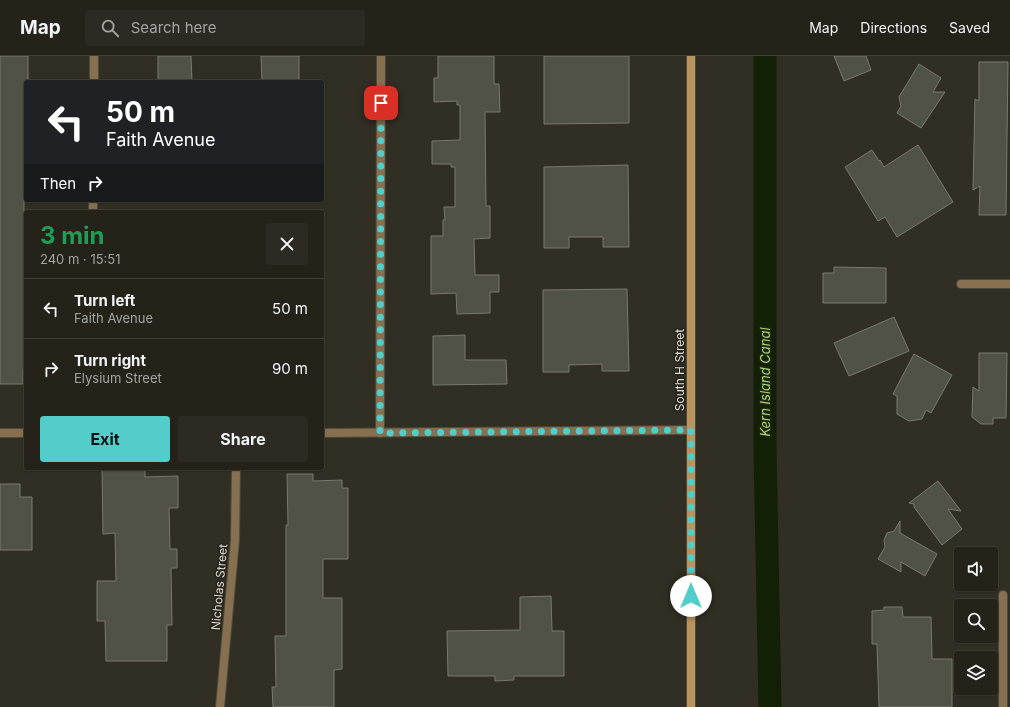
<!DOCTYPE html>
<html lang="en">
<head>
<meta charset="utf-8">
<style>
	body { margin:0; font-family:Inter,sans-serif; background:#2d2a23; color:#f1f3f6; height:100vh; display:flex; flex-direction:column; font-size:15px; white-space:nowrap }
	* { box-sizing:border-box; margin:0 }
	p { font-size:13px; color:#a3a4a2 }
	.icon { flex:none; width:22px; height:22px; fill:none; stroke:currentColor; stroke-width:2; stroke-linecap:round; stroke-linejoin:round }
	.map { position:relative; flex:1; overflow:hidden }
	.sheet { position:absolute; left:24px; top:154px; width:300px; height:260px; display:flex; flex-direction:column; background:#25221a; border-radius:4px; box-shadow:0 1px 3px #0004,0 0 0 1px #423f39 }
	.sheet>* { flex:none }
	.hud { position:absolute; left:24px; top:24px; width:300px; height:122px; border-radius:4px; box-shadow:0 1px 3px #0004,0 0 0 1px #423f39; background:#202124; color:#fff; overflow:hidden }
	.buttons { position:absolute; left:954px; top:491px; display:grid; gap:8px }
	.buttons a { display:grid; place-items:center; width:44px; height:44px; border-radius:4px; background:#25221a; box-shadow:0 1px 3px #0004,0 0 0 1px #423f39; font-size:20px }
	.pin { position:absolute; display:grid; place-items:center; width:34px; height:34px; color:#fff; margin:-17px; border-radius:8px; box-shadow:0 2px 6px #0006 }
	.me { position:absolute; width:44px; margin:-22px; rotate:0deg; stroke-linejoin:round; filter:drop-shadow(0 0 3px #0008) }
	.turn { display:flex; align-items:center; gap:14px; height:84px; padding:0 16px; font-size:18px }
	.turn .icon { width:52px; height:52px; stroke-width:2.5 }
	.turn b { display:block; font-size:28px; line-height:34px }
	.then { display:flex; align-items:center; height:38px; padding:0 16px; background:#0003; gap:8px; font-size:15px }
	.round { display:grid; place-items:center; flex:none; width:42px; height:42px; border-radius:4px; background:#2d2a23 }
	.overview { display:flex; align-items:center; justify-content:space-between; height:68px; padding:0 16px }
	h1 { font-size:24px; font-weight:700; line-height:30px; color:#1e9e55 }
	.cta { display:flex; gap:8px; margin-top:auto; padding:8px 16px }
	.cta a { flex:1; height:46px; border-radius:4px; background:#53cdc9; color:#111; font-size:16px; font-weight:700; line-height:46px; text-align:center }
	.cta a+a { background:#2d2a23; color:#f1f3f6 }
	ul { padding:0; list-style:none }
	li { display:flex; align-items:center; gap:12px; height:60px; padding:0 16px; border-top:1px solid #423f39 }
	li div { flex:1 }
	li b { display:block; font-size:15px }
	li em { font-style:normal }
	header { display:flex; align-items:center; gap:24px; box-sizing:border-box; height:56px; padding:0 20px; background:#25221a; border-bottom:1px solid #423f39 }
	header strong { font-size:19px }
	nav { display:flex; gap:22px; margin-inline-start:auto; font-size:14px }
	.search { width:280px; height:36px; background:#2d2a23; display:flex; align-items:center; gap:10px; box-sizing:border-box; padding:0 14px; border-radius:4px; color:#a3a4a2; font-size:15px }
	.map>svg:first-child { display:block }
</style>
</head>
<body>
<header>
<strong>Map</strong>
<div class="search"><svg class="icon" aria-label="search" viewBox="0 0 24 24"><circle cx="10" cy="10" r="6"/><path d="M15 15l6 6"/></svg>Search here</div>
<nav><a>Map</a><a>Directions</a><a>Saved</a></nav>
</header>
<div class="map">
<svg width="1010" height="651" viewBox="0 0 1010 651">
	<rect width="100%" height="100%" fill="#312e23"/>
	<g fill="none" stroke-linecap="round" stroke-linejoin="round">
		<!-- canal -->
		<path stroke="#122006" stroke-width="23" d="M 765,0 L 765,393 L 770,651"/>
	</g>
	<!-- building -->
	<g fill="#505246" stroke="#787a6d">
		<path d="M 0,0 L 28,0 L 28,26 L 26,26 L 26,138 L 24,138 L 24,178 L 26,178 L 26,299 L 24,299 L 24,313 L 23,313 L 23,328 L 0,328 Z"/>
		<path d="M 158,0 L 191,0 L 192,26 L 158,26 Z"/>
		<path d="M 261,0 L 299,0 L 299,26 L 262,26 Z"/>
		<path d="M 438,0 L 494,0 L 494,28 L 499,28 L 500,56 L 485,56 L 486,150 L 490,150 L 490,182 L 474,183 L 475,219 L 499,219 L 499,236 L 490,236 L 490,257 L 457,258 L 456,237 L 431,238 L 431,180 L 443,180 L 443,164 L 445,164 L 444,151 L 455,151 L 455,111 L 451,111 L 451,108 L 432,108 L 432,85 L 460,84 L 460,49 L 457,49 L 457,45 L 434,46 L 434,22 L 438,22 Z"/>
		<path d="M 544,0 L 629,0 L 629,67 L 544,68 Z"/>
		<path d="M 834,0 L 866,0 L 871,14 L 844,25 Z"/>
		<path d="M 979,6 L 1008,6 L 1006,159 L 979,159 L 980,130 L 973,134 L 975,43 L 979,45 Z"/>
		<path d="M 919,8 L 941,22 L 933,36 L 945,36 L 921,72 L 897,57 L 901,50 L 899,41 Z"/>
		<path d="M 918,89 L 953,146 L 897,181 L 885,161 L 878,165 L 845,111 L 872,94 L 879,105 L 880,104 L 884,111 Z"/>
		<path d="M 628,109 L 629,191 L 603,191 L 603,181 L 569,181 L 569,192 L 544,192 L 544,111 Z"/>
		<path d="M 834,211 L 886,212 L 886,247 L 823,247 L 823,217 L 834,217 Z"/>
		<path d="M 627,233 L 629,315 L 602,315 L 602,308 L 569,309 L 569,316 L 543,316 L 543,234 Z"/>
		<path d="M 894,261 L 909,295 L 849,320 L 834,287 Z"/>
		<path d="M 465,279 L 465,304 L 506,304 L 507,328 L 433,329 L 433,280 Z"/>
		<path d="M 979,297 L 1007,297 L 1006,362 L 993,362 L 993,368 L 981,368 L 972,361 L 973,331 L 979,335 Z"/>
		<path d="M 914,298 L 952,319 L 931,357 L 926,354 L 922,363 L 909,365 L 897,358 L 897,340 L 893,338 Z"/>
		<path d="M 145,413 L 145,421 L 178,420 L 178,452 L 169,452 L 170,493 L 177,493 L 177,512 L 171,512 L 172,569 L 167,569 L 167,605 L 106,605 L 105,565 L 97,565 L 97,525 L 116,525 L 115,477 L 103,478 L 102,414 Z"/>
		<path d="M 287,418 L 313,418 L 313,425 L 342,424 L 342,432 L 348,432 L 348,503 L 323,503 L 323,542 L 342,542 L 342,613 L 334,614 L 334,651 L 273,651 L 272,631 L 276,631 L 275,580 L 286,580 L 286,469 L 288,469 Z"/>
		<path d="M 938,425 L 961,455 L 948,453 L 962,473 L 942,489 L 914,451 L 914,448 L 909,447 Z"/>
		<path d="M 0,428 L 20,428 L 20,441 L 32,441 L 32,494 L 0,494 Z"/>
		<path d="M 900,465 L 900,477 L 937,498 L 925,520 L 901,506 L 901,516 L 878,503 L 885,491 L 884,484 L 887,477 L 894,475 Z"/>
		<path d="M 551,540 L 552,575 L 564,575 L 564,620 L 514,620 L 514,624 L 495,625 L 495,620 L 448,620 L 447,575 L 520,574 L 520,541 Z"/>
		<path d="M 884,551 L 902,551 L 903,561 L 931,561 L 932,603 L 952,603 L 952,651 L 879,651 L 877,588 L 872,588 L 872,555 L 884,554 Z"/>
	</g>
	<g fill="none" stroke-linecap="round" stroke-linejoin="round">
		<!-- street casing -->
		<g stroke="#4d4a3f" stroke-width="10">
			<g id="street">
				<path d="M 94,26 L 94,0"/>
				<path d="M 93,156 L 93,144"/>
				<path d="M 961,228 L 1010,228"/>
				<path d="M 0,377 L 26,377"/>
				<path d="M 322,377 L 691,374"/>
				<path d="M 380,377 L 381,0"/>
				<path d="M 220,651 L 235,484 L 236,412"/>
				<path d="M 1003,651 L 1003,539"/>
			</g>
		</g>
		<!-- secondary casing -->
		<g stroke="#4d4a3f" stroke-width="10">
			<path id="secondary" d="M 691,0 L 691,651"/>
		</g>
		<!-- street -->
		<use href="#street" stroke="#87704f" stroke-width="8"/>
		<!-- secondary -->
		<use href="#secondary" stroke="#ba945e" stroke-width="8"/>
	</g>
	<g fill="none" stroke-linecap="round" stroke-linejoin="round">
		<!-- route -->
		<path stroke="#53cdc9" stroke-width="7" stroke-dasharray="0 12.6" d="M 381,47 L 380,377 L 691,374 L 691,540"/>
	</g>
	<g text-anchor="middle" dominant-baseline="central" stroke-width="3" stroke-linejoin="round" paint-order="stroke">
		<!-- street labels -->
		<g font-size="12" fill="#dddbd4" stroke="#27241a">
			<text transform="translate(679 314) rotate(-90)">South H Street</text>
			<text transform="translate(219 531) rotate(-85)">Nicholas Street</text>
		</g>
		<!-- water labels -->
		<g font-size="13" font-style="italic" fill="#a0df73" stroke="#27241a">
			<text transform="translate(765 326) rotate(-90)">Kern Island Canal</text>
		</g>
	</g>
</svg>
<div class="buttons">
<a><svg class="icon" aria-label="sound" viewBox="0 0 24 24"><path d="M4 9h4l5-4v14l-5-4H4zM17 9q2 3 0 6"/></svg></a>
<a><svg class="icon" aria-label="search" viewBox="0 0 24 24"><circle cx="10" cy="10" r="6"/><path d="M15 15l6 6"/></svg></a>
<a><svg class="icon" aria-label="layers" viewBox="0 0 24 24"><path d="M12 4l9 5-9 5-9-5zM3 14l9 5 9-5"/></svg></a>
</div>
<div class="pin" style="left:381px;top:47px;background:#d93025"><svg class="icon" aria-label="arrive" viewBox="0 0 24 24"><path d="M6 21V4h12l-3 4 3 4H6"/></svg></div>
<svg class="me" style="left:691px;top:540px" viewBox="-20 -20 40 40"><circle r="19" fill="#fff"/><path d="M0-13L10 11 0 6-10 11z" fill="#53cdc9"/></svg>
<div class="hud">
<div class="turn"><svg class="icon" aria-label="left" viewBox="0 0 24 24"><path d="M17 20v-9H6M10 6l-5 5 5 5"/></svg><div><b>50 m</b>Faith Avenue</div></div>
<div class="then">Then<svg class="icon" aria-label="right" viewBox="0 0 24 24"><path d="M7 20v-9h11M14 6l5 5-5 5"/></svg></div>
</div>
<section class="sheet">
<div class="overview"><div><h1>3 min</h1><p>240 m · 15:51</p></div><a class="round"><svg class="icon" aria-label="close" viewBox="0 0 24 24"><path d="M6 6l12 12M18 6L6 18"/></svg></a></div>
<ul>
<li><svg class="icon" aria-label="left" viewBox="0 0 24 24"><path d="M17 20v-9H6M10 6l-5 5 5 5"/></svg><div><b>Turn left</b><p>Faith Avenue</p></div><em>50 m</em></li>
<li><svg class="icon" aria-label="right" viewBox="0 0 24 24"><path d="M7 20v-9h11M14 6l5 5-5 5"/></svg><div><b>Turn right</b><p>Elysium Street</p></div><em>90 m</em></li>
</ul>
<div class="cta"><a>Exit</a><a>Share</a></div>
</section>
</div>
</body>
</html>
